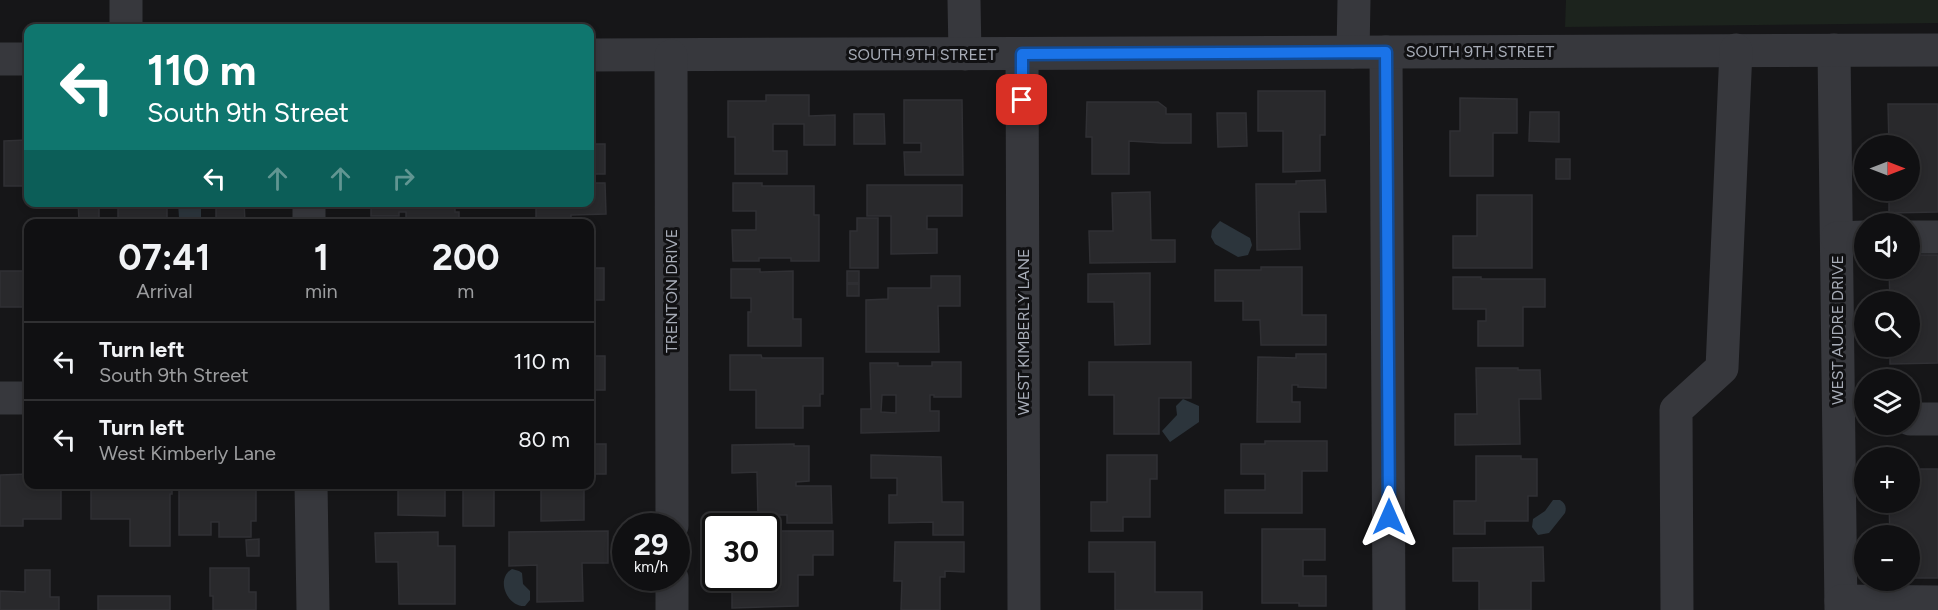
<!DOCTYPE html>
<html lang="en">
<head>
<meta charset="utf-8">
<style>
	body { margin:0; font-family:Figtree,sans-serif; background:#19191b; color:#f1f3f6; height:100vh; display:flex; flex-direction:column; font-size:22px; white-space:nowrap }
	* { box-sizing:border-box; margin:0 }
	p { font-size:20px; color:#9c9d9f }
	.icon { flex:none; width:33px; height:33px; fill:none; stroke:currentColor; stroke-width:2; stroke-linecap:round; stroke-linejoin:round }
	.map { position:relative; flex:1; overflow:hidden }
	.panel { position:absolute; left:24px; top:219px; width:570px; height:270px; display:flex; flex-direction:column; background:#101012; border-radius:12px; box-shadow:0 3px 9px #0003,0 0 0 2px #303032 }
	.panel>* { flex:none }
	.banner { position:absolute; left:24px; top:24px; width:570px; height:183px; border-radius:12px; box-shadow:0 3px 9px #0003,0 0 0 2px #303032; background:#0f766e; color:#fff; overflow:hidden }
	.needle { width:39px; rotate:90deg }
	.tools { position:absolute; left:1854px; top:135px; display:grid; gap:12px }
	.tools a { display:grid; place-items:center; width:66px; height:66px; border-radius:50%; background:#101012; box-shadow:0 3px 9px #0003,0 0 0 2px #303032; font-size:30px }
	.speed { position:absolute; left:612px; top:513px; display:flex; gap:12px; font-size:30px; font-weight:700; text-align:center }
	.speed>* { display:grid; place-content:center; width:78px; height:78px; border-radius:50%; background:#101012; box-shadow:0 3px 9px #0003,0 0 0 2px #303032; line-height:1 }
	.speed small { font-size:15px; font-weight:400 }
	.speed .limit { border:3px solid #111; border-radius:9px; background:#fff; color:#111 }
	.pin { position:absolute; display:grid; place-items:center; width:51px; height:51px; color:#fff; margin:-26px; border-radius:12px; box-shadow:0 3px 9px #0006 }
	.me { position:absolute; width:66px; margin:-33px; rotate:0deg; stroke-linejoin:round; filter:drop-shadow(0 0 4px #0008) }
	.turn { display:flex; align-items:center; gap:21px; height:126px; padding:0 24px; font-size:27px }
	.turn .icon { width:78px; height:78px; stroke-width:2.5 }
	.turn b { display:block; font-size:42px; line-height:51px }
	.lanes { display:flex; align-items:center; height:57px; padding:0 24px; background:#0003; justify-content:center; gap:30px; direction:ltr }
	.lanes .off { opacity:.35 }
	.eta { display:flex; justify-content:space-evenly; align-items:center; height:102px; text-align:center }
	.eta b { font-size:36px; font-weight:700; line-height:42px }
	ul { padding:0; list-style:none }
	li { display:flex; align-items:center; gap:18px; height:78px; padding:0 24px; border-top:2px solid #303032 }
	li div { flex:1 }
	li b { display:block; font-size:22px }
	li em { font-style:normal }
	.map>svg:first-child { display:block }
</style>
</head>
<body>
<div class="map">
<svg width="1938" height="610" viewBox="0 0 1938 610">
	<rect width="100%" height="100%" fill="#161618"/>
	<!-- green -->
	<path fill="#1c231d" d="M 1566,0 L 1938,0 L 1938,23 L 1565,27 Z"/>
	<!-- water -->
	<g fill="#2c353c">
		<path d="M 178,203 L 201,203 L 201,223 L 185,223 L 179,218 Z"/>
		<path d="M 1220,221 L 1250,238 L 1252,245 L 1248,255 L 1238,257 L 1215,244 L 1211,237 L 1212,230 Z"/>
		<path d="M 1183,399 L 1199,406 L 1199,422 L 1170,442 L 1162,431 L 1177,415 L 1176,406 Z"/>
		<path d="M 1553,500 L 1560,500 C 1565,503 1567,507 1565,513 L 1549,533 L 1538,535 L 1532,527 L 1533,519 L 1545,511 Z"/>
		<path d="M 512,569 L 519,571 L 522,573 L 523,584 L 530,591 L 530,600 L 525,606 C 507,607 495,579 512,569 Z"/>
	</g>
	<!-- building -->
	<g fill="#29292c" stroke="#303034" stroke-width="1.5" fill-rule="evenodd">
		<path d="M 1258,91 L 1325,91 L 1325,135 L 1320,135 L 1320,171 L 1283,172 L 1283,131 L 1258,131 Z"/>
		<path d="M 766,95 L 809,95 L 809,116 L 835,115 L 835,145 L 804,145 L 804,124 L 773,124 L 773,151 L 787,151 L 787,174 L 735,174 L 735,137 L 728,137 L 728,101 L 766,101 Z"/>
		<path d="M 1460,98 L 1517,99 L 1517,133 L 1493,133 L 1493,176 L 1450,176 L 1450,131 L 1460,131 Z"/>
		<path d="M 904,100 L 962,100 L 963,175 L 905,175 L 904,152 L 921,152 L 921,143 L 904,143 Z"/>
		<path d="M 1087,102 L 1158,102 L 1166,108 L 1166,114 L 1191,114 L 1191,143 L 1162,143 L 1129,141 L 1129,174 L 1092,174 L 1092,137 L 1086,137 Z"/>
		<path d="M 1888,104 L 1938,104 L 1938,212 L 1889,213 L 1889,190 L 1910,190 L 1910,146 L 1889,146 Z"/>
		<path d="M 1530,112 L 1559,112 L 1559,142 L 1529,141 Z"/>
		<path d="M 1217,113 L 1246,113 L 1247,146 L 1218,147 Z"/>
		<path d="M 854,114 L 884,114 L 885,144 L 854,144 Z"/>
		<path d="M 26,140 L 26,151 L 28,151 L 28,186 L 4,186 L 4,141 Z"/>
		<rect x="590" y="144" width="15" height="30"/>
		<rect x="1556" y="159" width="14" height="20"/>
		<path d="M 1325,180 L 1326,212 L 1299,212 L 1300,249 L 1257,250 L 1256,184 L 1296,184 L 1296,181 Z"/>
		<path d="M 590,183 L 605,183 L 606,214 L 571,215 L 571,224 L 536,224 L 536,202 L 590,202 Z"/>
		<path d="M 733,183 L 762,183 L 762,186 L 814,186 L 814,215 L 819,215 L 819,261 L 791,261 L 791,258 L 759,258 L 759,261 L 733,261 L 732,230 L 756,230 L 756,211 L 733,211 Z"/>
		<path d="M 867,185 L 962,185 L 962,216 L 927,216 L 927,229 L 937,229 L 937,253 L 891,254 L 891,216 L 867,216 Z"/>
		<path d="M 1150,192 L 1151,240 L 1175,240 L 1175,262 L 1090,263 L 1089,231 L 1113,231 L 1112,193 Z"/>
		<path d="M 1477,195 L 1532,195 L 1532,268 L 1453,268 L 1453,236 L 1477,236 Z"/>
		<path d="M 78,202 L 99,202 L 99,220 L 79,220 Z"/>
		<rect x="118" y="202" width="49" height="16"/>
		<path d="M 216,202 L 244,202 L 245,222 L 216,222 Z"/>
		<path d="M 371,202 L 455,202 L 455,212 L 459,212 L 459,224 L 406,224 L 406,212 L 399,212 L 399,216 L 371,216 Z"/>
		<path d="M 857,218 L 878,218 L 878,268 L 850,268 L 850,231 L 857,231 Z"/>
		<path d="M 1910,255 L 1938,255 L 1938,363 L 1890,364 L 1890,346 L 1910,346 L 1910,302 L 1890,302 L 1889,268 L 1910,268 Z"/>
		<path d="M 1261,267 L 1302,267 L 1302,315 L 1326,315 L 1326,345 L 1261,345 L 1260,320 L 1243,320 L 1243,301 L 1215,301 L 1215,270 L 1261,270 Z"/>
		<rect x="590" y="268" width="14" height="32"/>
		<path d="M 731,269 L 760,269 L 760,272 L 793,271 L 793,319 L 801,319 L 801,346 L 748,346 L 748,312 L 751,312 L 751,298 L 731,298 Z"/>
		<rect x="0" y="271" width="28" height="36"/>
		<rect x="847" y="271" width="12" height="12"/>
		<path d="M 1150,273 L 1150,344 L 1115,345 L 1114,302 L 1088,302 L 1088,274 Z"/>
		<path d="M 931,276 L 960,276 L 960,306 L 938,306 L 939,352 L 866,352 L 866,300 L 888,299 L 888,288 L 931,288 Z"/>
		<path d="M 1453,277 L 1481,277 L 1481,279 L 1545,279 L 1545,307 L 1523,307 L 1523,346 L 1478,346 L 1478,321 L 1486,321 L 1486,309 L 1453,309 Z"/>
		<rect x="847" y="284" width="12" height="12"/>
		<path d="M 1296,354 L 1326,354 L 1326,388 L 1298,387 L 1298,385 L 1292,385 L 1292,402 L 1300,402 L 1300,422 L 1257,422 L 1258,357 L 1296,358 Z"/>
		<path d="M 730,355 L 761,355 L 762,358 L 823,358 L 823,394 L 820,394 L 820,406 L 803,406 L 803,428 L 756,428 L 756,390 L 730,390 Z"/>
		<rect x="590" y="356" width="15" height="34"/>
		<path d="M 932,362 L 961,362 L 961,397 L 934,397 L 934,395 L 930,395 L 930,411 L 939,411 L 939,431 L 861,433 L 861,409 L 871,409 L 870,363 L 898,363 L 898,366 L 932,366 ZM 882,395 L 896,395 L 896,413 L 881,412 Z"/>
		<path d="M 1089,362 L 1191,362 L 1191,398 L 1159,398 L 1159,434 L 1114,434 L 1114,395 L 1089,395 Z"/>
		<path d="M 1476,368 L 1518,368 L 1518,370 L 1540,370 L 1541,399 L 1519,399 L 1520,444 L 1455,445 L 1455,414 L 1477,414 Z"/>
		<path d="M 1265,441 L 1327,441 L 1327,471 L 1302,471 L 1302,513 L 1225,513 L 1225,490 L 1265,490 L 1265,474 L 1241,474 L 1241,444 L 1265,444 Z"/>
		<rect x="590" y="444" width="16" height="30"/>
		<path d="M 794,444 L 794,446 L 809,446 L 809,481 L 796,482 L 796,486 L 831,486 L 832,523 L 787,523 L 787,515 L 758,515 L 757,472 L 732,473 L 732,445 Z"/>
		<path d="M 871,455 L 941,457 L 942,502 L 963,502 L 963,535 L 933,535 L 933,522 L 889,523 L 889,495 L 897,495 L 897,478 L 871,478 Z"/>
		<path d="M 1107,455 L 1157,455 L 1157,479 L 1150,479 L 1150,517 L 1123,517 L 1123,531 L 1091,531 L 1091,502 L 1107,502 Z"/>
		<path d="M 1476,456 L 1521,456 L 1521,459 L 1537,459 L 1537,496 L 1528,496 L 1528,521 L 1485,521 L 1485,534 L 1454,534 L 1454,501 L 1476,501 Z"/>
		<path d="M 1910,469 L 1938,469 L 1938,578 L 1910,578 L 1910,536 L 1890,536 L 1889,502 L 1910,502 Z"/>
		<path d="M 28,474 L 28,484 L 72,484 L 72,490 L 61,490 L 61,519 L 23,519 L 23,526 L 0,526 L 0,475 Z"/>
		<path d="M 91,484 L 172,484 L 172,494 L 170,494 L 170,546 L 130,546 L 130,519 L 91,519 Z"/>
		<path d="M 179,484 L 256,484 L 256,521 L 251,521 L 251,537 L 219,537 L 219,522 L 211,522 L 211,535 L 179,535 Z"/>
		<path d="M 398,484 L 445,484 L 445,516 L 398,515 Z"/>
		<path d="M 541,484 L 584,484 L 584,520 L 541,521 Z"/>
		<rect x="463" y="490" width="31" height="36"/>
		<path d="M 1262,529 L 1325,529 L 1325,560 L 1303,560 L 1303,576 L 1326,576 L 1326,606 L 1299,606 L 1299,603 L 1262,603 Z"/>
		<path d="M 608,531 L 608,563 L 582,563 L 583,601 L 537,602 L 537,565 L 509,566 L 509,532 Z"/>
		<path d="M 766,531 L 833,531 L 833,555 L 813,555 L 813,575 L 798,575 L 798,606 L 732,608 L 732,578 L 766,578 Z"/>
		<path d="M 438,532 L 438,546 L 455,546 L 455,604 L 399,604 L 398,562 L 376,562 L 375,533 Z"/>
		<path d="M 259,539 L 259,556 L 247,556 L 246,540 Z"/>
		<path d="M 895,542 L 964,542 L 964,572 L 945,571 L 945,577 L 940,577 L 940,610 L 901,610 L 902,581 L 894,581 Z"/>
		<path d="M 1089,542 L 1155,542 L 1155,592 L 1202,592 L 1202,610 L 1115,610 L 1115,572 L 1089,572 Z"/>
		<path d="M 1543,547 L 1544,581 L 1531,581 L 1531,610 L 1479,610 L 1479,581 L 1453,581 L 1453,548 Z"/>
		<path d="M 210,568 L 249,568 L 249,592 L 256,592 L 256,610 L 213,610 L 213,596 L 210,596 Z"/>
		<path d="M 25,570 L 50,570 L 50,597 L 59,597 L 59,610 L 0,610 L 0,591 L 25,592 Z"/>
		<rect x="98" y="596" width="72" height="14"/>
	</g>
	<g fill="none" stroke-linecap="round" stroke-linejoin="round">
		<!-- minor -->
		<g stroke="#37383d" stroke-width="33">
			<path d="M 964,0 L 965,54"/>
			<path d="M 126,28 L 126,0"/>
			<path d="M 1834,50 L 1841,610"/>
			<path d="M 1353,52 L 1354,0"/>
			<path d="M 1386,52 L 1389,610"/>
			<path d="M 1022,54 L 1024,610"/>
			<path d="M 590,55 L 1938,50"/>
			<path d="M 671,56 L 672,526"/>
			<path d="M 0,59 L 28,59"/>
			<path d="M 309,202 L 309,224"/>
			<path d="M 1910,237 L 1938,237"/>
			<path d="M 1837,238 L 1864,237"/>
			<path d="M 0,398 L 28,398"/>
			<path d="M 1910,419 L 1938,419"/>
			<path d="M 311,484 L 313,610"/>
			<path d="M 672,578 L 672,610"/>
			<path d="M 1841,601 L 1938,602"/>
			<path d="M 1677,610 L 1676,410 L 1722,368 L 1736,50"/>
		</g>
	</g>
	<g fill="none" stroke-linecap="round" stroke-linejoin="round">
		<!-- route casing -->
		<g stroke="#114b97" stroke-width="15">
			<path id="route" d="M 1022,100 L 1022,54 L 1386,52 L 1389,517"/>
		</g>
		<!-- route -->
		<use href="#route" stroke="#1a73e8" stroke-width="10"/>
	</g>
	<g text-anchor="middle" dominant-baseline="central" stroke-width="6" stroke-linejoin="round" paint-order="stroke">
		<!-- street labels -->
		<g font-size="16" fill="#a8adb8" stroke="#111113">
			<text x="1480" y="51">SOUTH 9TH STREET</text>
			<text x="922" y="54">SOUTH 9TH STREET</text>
			<text transform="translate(671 291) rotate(-90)">TRENTON DRIVE</text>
			<text transform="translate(1837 330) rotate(-90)">WEST AUDRE DRIVE</text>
			<text transform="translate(1023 332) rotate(-90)">WEST KIMBERLY LANE</text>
		</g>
	</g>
</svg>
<div class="tools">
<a><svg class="needle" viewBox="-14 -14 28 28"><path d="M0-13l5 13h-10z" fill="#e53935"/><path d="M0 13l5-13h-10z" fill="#9c9d9f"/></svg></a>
<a><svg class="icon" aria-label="sound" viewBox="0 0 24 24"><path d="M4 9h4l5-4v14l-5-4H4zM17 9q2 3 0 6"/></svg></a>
<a><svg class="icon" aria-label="search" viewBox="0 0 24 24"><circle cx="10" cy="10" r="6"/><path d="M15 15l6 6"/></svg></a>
<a><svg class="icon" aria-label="layers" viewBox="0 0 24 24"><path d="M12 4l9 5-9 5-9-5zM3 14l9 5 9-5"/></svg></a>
<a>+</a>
<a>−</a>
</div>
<div class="speed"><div>29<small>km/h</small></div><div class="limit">30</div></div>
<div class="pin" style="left:1022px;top:100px;background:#d93025"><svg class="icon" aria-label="arrive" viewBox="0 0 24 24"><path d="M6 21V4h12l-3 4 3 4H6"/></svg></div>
<svg class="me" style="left:1389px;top:517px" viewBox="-20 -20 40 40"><path d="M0-17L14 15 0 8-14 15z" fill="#1a73e8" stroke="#fff" stroke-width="4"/></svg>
<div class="banner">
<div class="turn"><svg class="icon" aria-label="left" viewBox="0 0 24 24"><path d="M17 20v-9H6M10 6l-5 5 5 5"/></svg><div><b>110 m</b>South 9th Street</div></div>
<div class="lanes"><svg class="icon" aria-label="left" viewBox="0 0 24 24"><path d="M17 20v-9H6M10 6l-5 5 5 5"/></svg><svg class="icon off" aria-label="ahead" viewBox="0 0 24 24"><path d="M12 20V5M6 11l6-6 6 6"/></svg><svg class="icon off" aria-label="ahead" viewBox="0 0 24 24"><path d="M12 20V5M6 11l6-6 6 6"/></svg><svg class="icon off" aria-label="right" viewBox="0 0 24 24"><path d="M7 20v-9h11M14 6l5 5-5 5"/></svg></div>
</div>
<section class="panel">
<div class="eta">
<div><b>07:41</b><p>Arrival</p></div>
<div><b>1</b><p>min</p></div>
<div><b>200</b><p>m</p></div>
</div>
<ul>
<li><svg class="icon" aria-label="left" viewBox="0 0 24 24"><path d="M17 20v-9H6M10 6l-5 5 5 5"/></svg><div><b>Turn left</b><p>South 9th Street</p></div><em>110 m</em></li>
<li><svg class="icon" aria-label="left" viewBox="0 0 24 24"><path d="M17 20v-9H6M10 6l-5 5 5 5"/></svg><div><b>Turn left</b><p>West Kimberly Lane</p></div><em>80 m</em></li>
</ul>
</section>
</div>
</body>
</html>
